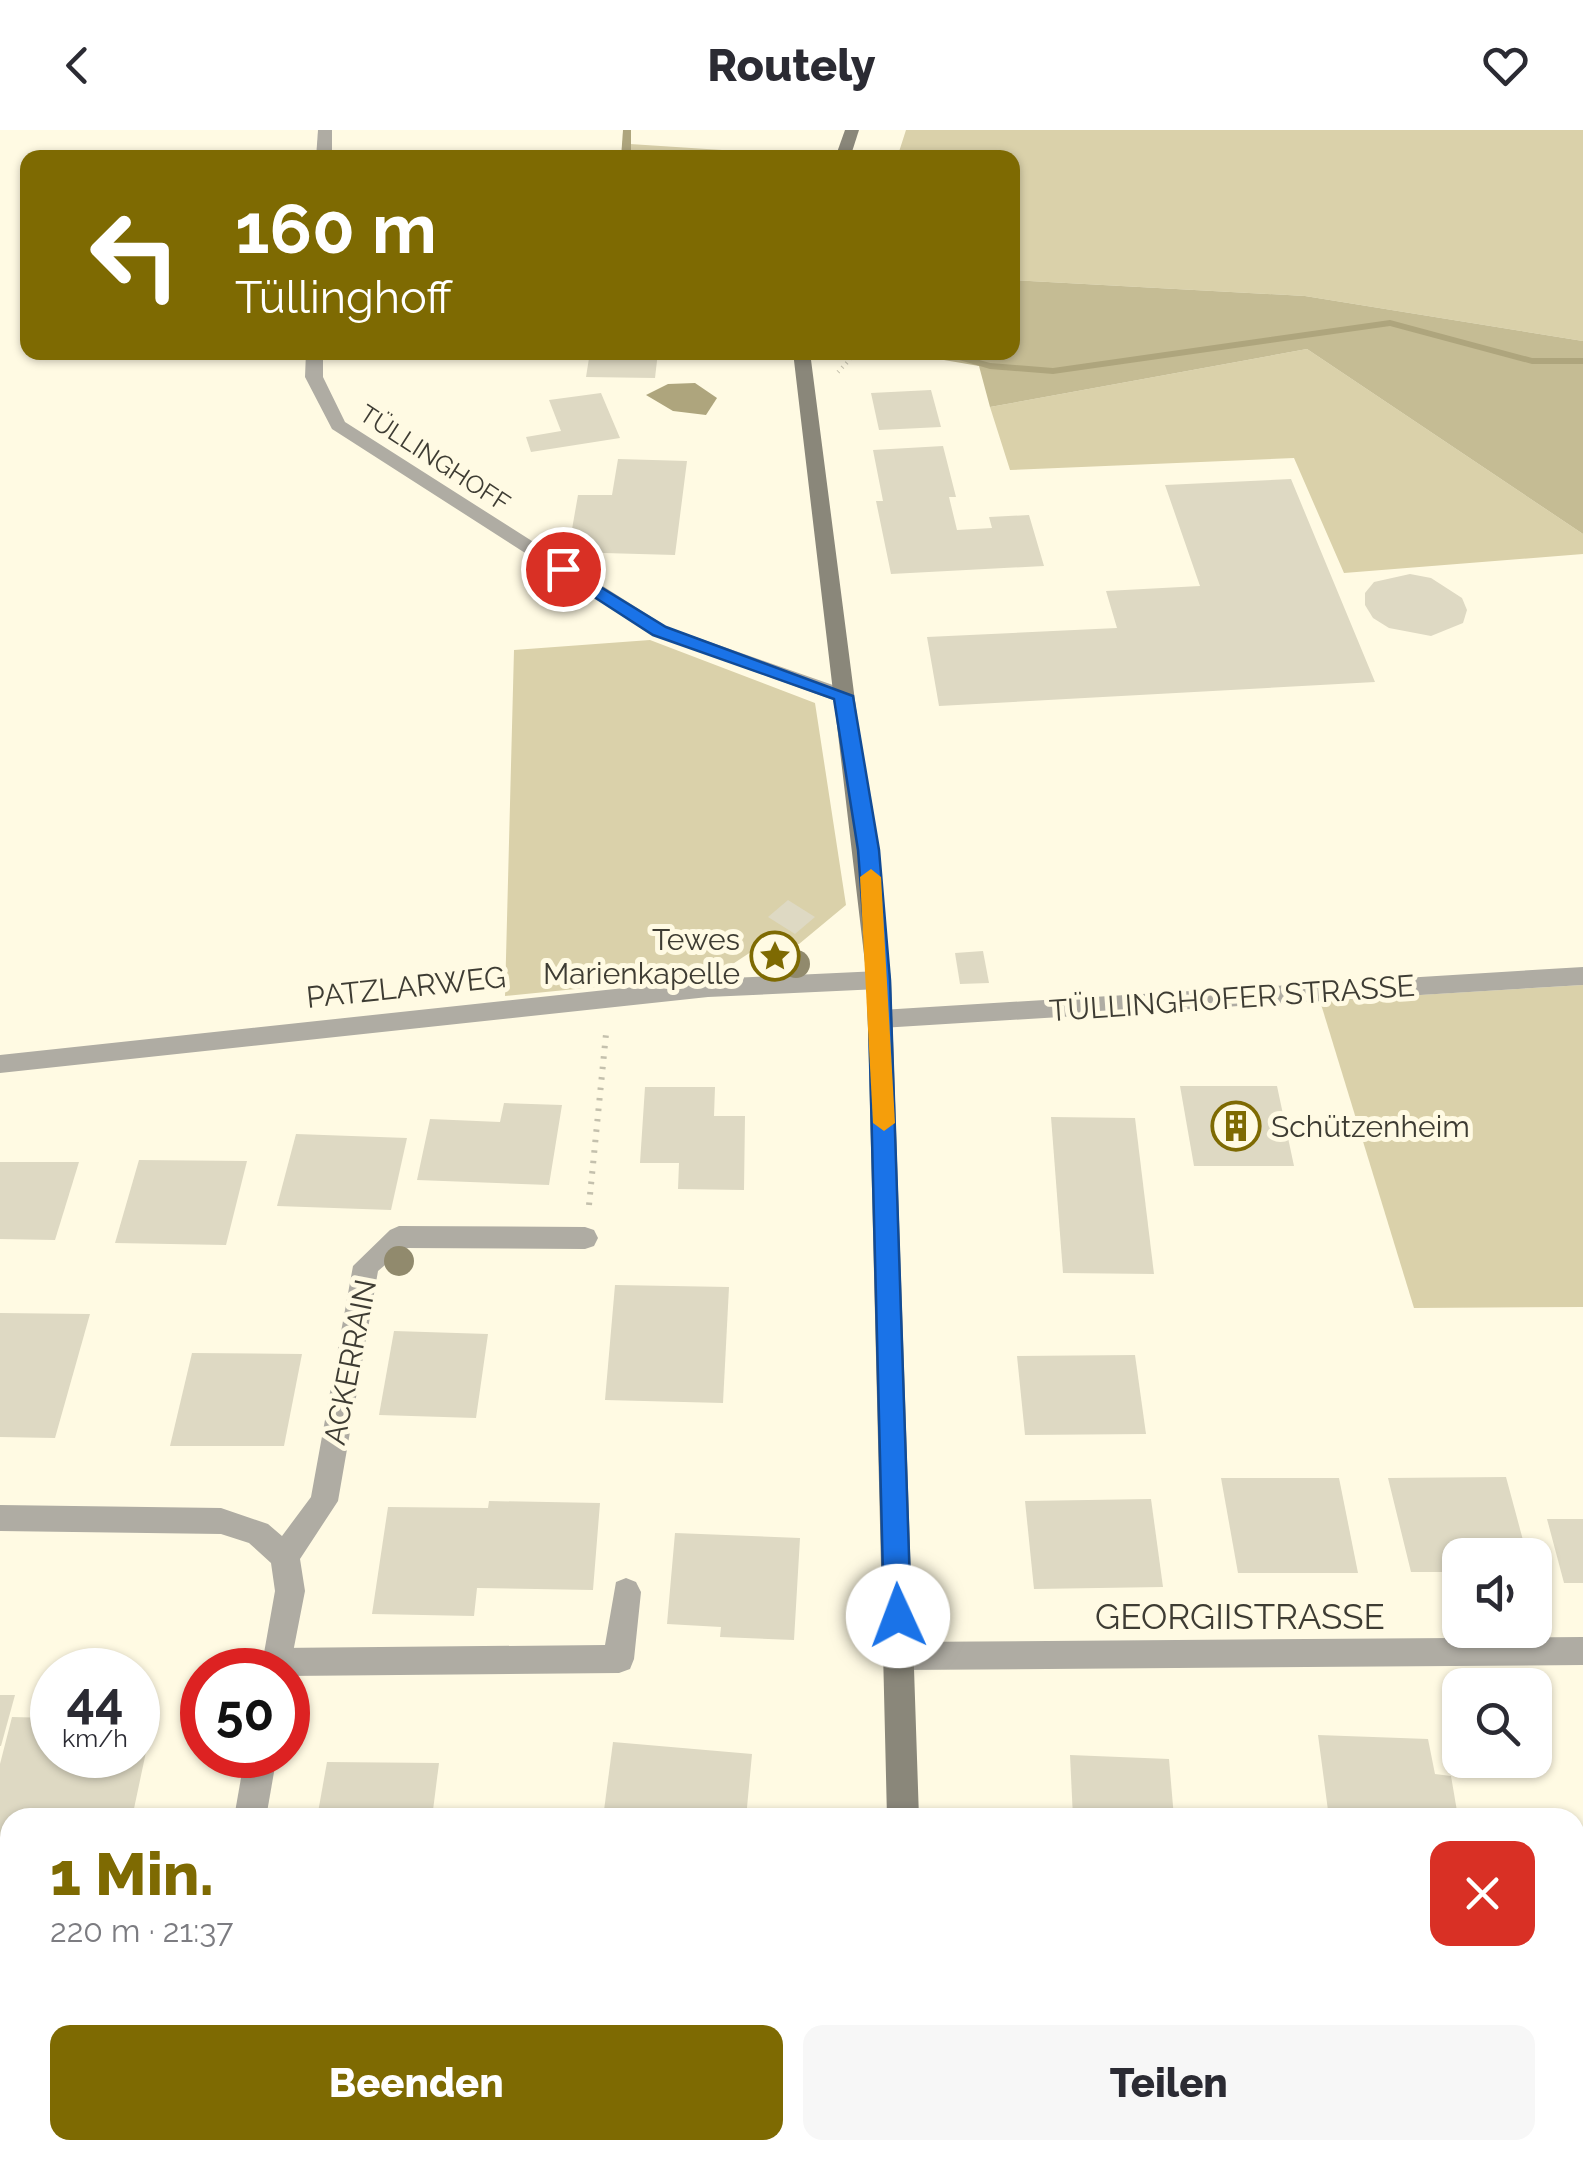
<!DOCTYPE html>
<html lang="de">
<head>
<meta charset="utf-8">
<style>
	body { margin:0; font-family:Raleway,sans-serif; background:#f7f7f7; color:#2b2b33; height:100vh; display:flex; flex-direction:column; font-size:38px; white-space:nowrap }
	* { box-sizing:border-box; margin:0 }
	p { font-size:32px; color:#7c7c81 }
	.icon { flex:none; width:55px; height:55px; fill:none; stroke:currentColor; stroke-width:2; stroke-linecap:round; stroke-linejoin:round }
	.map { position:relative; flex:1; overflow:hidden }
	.drawer { position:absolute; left:0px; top:1678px; width:1585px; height:352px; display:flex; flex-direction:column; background:#fff; border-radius:30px 30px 0 0; box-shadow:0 2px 8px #0004 }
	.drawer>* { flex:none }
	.top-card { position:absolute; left:20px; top:20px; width:1000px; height:210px; border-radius:20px; box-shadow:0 2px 8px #0004; background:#7e6a02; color:#fff; overflow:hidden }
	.controls { position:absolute; left:1442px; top:1408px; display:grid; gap:20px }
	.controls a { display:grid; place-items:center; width:110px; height:110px; border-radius:20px; background:#fff; box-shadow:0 2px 8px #0004; font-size:50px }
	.speed { position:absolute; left:30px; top:1518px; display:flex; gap:20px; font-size:50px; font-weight:700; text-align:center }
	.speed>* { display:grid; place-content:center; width:130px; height:130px; border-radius:50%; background:#fff; box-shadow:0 2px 8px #0004; line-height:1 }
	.speed small { font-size:25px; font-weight:400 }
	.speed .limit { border:15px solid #d22; background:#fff; color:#111 }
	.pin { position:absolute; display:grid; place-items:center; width:85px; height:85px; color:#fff; margin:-42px; border:5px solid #fff; border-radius:50%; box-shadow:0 2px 10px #0007 }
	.me { position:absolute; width:110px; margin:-55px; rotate:358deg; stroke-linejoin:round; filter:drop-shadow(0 0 8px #0008) }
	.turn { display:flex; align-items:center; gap:35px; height:210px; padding:0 50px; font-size:45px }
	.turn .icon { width:130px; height:130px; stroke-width:2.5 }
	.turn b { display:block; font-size:70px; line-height:85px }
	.round { display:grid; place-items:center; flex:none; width:105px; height:105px; border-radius:20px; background:#f7f7f7 }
	.overview { display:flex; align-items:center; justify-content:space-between; height:170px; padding:0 50px }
	h1 { font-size:60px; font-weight:800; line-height:75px; color:#7e6a02 }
	.button { display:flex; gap:20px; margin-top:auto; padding:20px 50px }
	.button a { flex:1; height:115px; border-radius:20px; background:#7e6a02; color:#fff; font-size:40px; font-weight:800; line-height:115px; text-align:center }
	.button a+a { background:#f7f7f7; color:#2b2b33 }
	header { display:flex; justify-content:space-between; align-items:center; height:130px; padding:0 50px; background:#fff; font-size:45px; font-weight:800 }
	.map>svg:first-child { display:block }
</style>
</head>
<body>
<header><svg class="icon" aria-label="back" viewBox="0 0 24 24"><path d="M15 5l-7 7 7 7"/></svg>Routely<svg class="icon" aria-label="heart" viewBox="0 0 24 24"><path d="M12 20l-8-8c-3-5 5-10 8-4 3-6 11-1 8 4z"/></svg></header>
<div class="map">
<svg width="1583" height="2028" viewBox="0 0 1583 2028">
	<rect width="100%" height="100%" fill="#fffae3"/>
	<!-- green -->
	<g fill="#dad1aa">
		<path d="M 906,0 L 1583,0 L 1583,211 L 1305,166 L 1013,150 L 1012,28 L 897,28 Z"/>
		<path d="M 630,14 L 816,26 L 627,27 Z"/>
		<path d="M 1307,219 L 1583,404 L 1583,424 L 1344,443 L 1294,328 L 1010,340 L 990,277 Z"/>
		<path d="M 650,510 L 815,573 L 846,775 L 799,814 L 757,818 L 716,845 L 505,866 L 514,520 Z"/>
		<path d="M 1583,855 L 1583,1177 L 1414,1178 L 1320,871 Z"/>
	</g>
	<!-- forest -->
	<path fill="#c5bc94" d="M 1013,150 L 1305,166 L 1583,211 L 1583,404 L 1307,219 L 990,277 L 979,236 L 903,223 L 1012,222 Z"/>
	<!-- water -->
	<path fill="#aea57d" d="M 695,253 L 717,268 L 706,285 L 673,281 L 646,265 L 668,254 Z"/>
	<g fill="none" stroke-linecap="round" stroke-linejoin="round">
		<!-- stream -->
		<g fill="#aea57d" fill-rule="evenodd">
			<path d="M 623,0 L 631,0 L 631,28 L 621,28 Z"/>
			<path d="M 1390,190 L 1532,228 L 1583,228 L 1583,234 L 1532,234 L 1390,196 L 1053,244 L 990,239 L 932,222 L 951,222 L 990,233 L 1053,238 Z"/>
		</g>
	</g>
	<!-- building -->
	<g fill="#ded9c3">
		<path d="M 590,222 L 658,222 L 655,248 L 586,247 Z"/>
		<path d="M 931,260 L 941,297 L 879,300 L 871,263 Z"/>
		<path d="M 601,263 L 620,308 L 531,322 L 526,307 L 561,301 L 549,270 Z"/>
		<path d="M 943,316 L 956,367 L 949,367 L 957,400 L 992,398 L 989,387 L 1029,385 L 1044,436 L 891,444 L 876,371 L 883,371 L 873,320 Z"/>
		<path d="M 618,329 L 687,331 L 675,425 L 568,422 L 578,365 L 612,365 Z"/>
		<path d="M 1291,349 L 1375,552 L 939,576 L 927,507 L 1117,498 L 1106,461 L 1200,456 L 1165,355 Z"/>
		<path d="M 1410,444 L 1431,448 L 1462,468 L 1467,480 L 1463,493 L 1431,506 L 1389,498 L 1373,488 L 1365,475 L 1365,463 L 1374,452 Z"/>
		<path d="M 788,770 L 815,787 L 795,804 L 768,787 Z"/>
		<path d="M 983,821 L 989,853 L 960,854 L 955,823 Z"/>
		<path d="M 1180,956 L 1277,956 L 1294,1036 L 1194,1036 Z"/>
		<path d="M 645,957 L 715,957 L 714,986 L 745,986 L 744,1060 L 678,1059 L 679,1033 L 640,1033 Z"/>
		<path d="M 504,973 L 562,975 L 549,1055 L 417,1050 L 430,989 L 500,992 Z"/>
		<path d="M 1051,987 L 1135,988 L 1154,1144 L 1063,1143 Z"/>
		<path d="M 296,1004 L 407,1008 L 391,1080 L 277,1076 Z"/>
		<path d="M 139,1030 L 247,1031 L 226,1115 L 115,1113 Z"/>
		<path d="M 0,1032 L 79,1032 L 55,1110 L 0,1109 Z"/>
		<path d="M 615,1155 L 729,1157 L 723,1273 L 605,1270 Z"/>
		<path d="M 0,1183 L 90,1184 L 55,1308 L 0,1307 Z"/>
		<path d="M 394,1201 L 488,1204 L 476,1288 L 379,1285 Z"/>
		<path d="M 192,1223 L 302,1224 L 284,1316 L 170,1316 Z"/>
		<path d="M 1135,1225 L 1146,1304 L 1025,1305 L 1017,1226 Z"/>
		<path d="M 1506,1347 L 1527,1425 L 1460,1425 L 1460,1442 L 1411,1442 L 1388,1348 Z"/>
		<path d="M 1221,1348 L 1339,1348 L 1358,1443 L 1238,1443 Z"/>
		<path d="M 1151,1369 L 1163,1457 L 1034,1459 L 1025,1371 Z"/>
		<path d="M 489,1371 L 600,1373 L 593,1460 L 477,1458 L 474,1486 L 372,1484 L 388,1377 L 488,1378 Z"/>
		<path d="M 1547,1389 L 1583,1389 L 1583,1453 L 1564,1453 Z"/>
		<path d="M 675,1403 L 800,1408 L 794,1510 L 720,1507 L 721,1497 L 667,1494 Z"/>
		<path d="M 0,1565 L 15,1565 L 1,1616 L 0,1616 Z"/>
		<path d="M 12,1587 L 52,1588 L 52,1625 L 138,1625 L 138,1589 L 153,1589 L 132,1688 L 10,1688 L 10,1712 L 0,1712 L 0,1634 Z"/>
		<path d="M 1318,1605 L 1428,1609 L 1435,1644 L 1451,1646 L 1458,1687 L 1329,1688 Z"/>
		<path d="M 613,1612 L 752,1624 L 746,1688 L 603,1688 Z"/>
		<path d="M 1070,1625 L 1169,1629 L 1174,1688 L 1073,1688 Z"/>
		<path d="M 327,1632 L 439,1633 L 432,1688 L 317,1688 Z"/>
		<path d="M 1575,1862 L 1583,1862 L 1582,1938 L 1575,1911 Z"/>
		<path d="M 0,1957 L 10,1957 L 10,2020 L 59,2020 L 57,2028 L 0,2028 Z"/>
		<path d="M 484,2020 L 581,2020 L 580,2027 Z"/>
		<path d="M 637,2020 L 773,2020 L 773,2028 L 636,2028 Z"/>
		<path d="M 1368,2020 L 1531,2020 L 1532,2028 L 1369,2028 Z"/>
	</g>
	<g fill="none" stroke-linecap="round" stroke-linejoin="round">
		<!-- path-far1 -->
		<path stroke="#c4c0ad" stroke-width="4" stroke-dasharray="1 5" stroke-linecap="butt" d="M 838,242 L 857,222"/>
		<!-- path -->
		<path stroke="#c4c0ad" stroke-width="6" stroke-dasharray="2.5 8" stroke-linecap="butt" d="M 589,1075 L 606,904"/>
		<!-- service -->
		<g fill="#afaca3" fill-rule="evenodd">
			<path d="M 318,0 L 332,0 L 332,28 L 316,28 Z"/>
			<path d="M 306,222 L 323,222 L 323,247 L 345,292 L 667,497 L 850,561 L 853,566 L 843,573 L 836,571 L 653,505 L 332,299 L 305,247 Z"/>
			<path d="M 626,1448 L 636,1452 L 641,1462 L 634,1529 L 630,1539 L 619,1543 L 288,1546 L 288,1540 L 265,1540 L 262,1532 L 266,1522 L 277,1518 L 605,1515 L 616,1452 Z"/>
		</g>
		<!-- minor -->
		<g fill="#afaca3" fill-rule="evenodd">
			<path d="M 1583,837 L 1583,855 L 881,898 L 869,889 L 881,880 Z"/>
			<path d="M 879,841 L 891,850 L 879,859 L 708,867 L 0,943 L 0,925 L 708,849 Z"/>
			<path d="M 399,1096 L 585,1097 L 594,1100 L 598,1108 L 594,1116 L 585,1119 L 405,1118 L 378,1141 L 338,1371 L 300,1429 L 305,1461 L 288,1548 L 288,1540 L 261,1540 L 275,1461 L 271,1433 L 249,1413 L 221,1404 L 0,1401 L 0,1375 L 221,1378 L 268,1394 L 282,1406 L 311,1367 L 353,1136 L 390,1100 Z"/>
			<path d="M 1583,1507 L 1583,1535 L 899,1540 L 888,1536 L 884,1526 L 888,1516 L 899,1512 Z"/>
			<path d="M 245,1625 L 277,1625 L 266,1688 L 234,1688 Z"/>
			<path d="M 173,2020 L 209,2020 L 208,2028 L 172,2028 Z"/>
		</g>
		<!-- secondary -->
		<g fill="#8a877a" fill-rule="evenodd">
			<path d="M 845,0 L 859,0 L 850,28 L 835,28 Z"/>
			<path d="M 793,222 L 810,222 L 891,850 L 919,1688 L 887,1688 L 867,850 Z"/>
			<path d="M 895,2020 L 931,2020 L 932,2028 L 896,2028 Z"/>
		</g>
	</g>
	<!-- trees -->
	<g fill="#918a6d">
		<circle cx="796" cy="834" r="14"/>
		<circle cx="399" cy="1131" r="15"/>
	</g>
	<!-- route -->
	<path fill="#1a73e8" stroke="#114b97" stroke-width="2.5" d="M 563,434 L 666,497 L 853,566 L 879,720 L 890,850 L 911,1486 L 907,1495 L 898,1498 L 888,1495 L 884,1486 L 868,850 L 858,720 L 834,569 L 653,505 L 557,443 L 555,439 Z"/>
	<!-- slow -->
	<path fill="#f59e0b" d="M 871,739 L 881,747 L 895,993 L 884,1001 L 873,993 L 860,747 Z"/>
	<!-- icons -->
	<defs>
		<g id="sight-ring" transform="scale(2.5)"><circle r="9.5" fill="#fffae3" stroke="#7e6a02" stroke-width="1.5"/><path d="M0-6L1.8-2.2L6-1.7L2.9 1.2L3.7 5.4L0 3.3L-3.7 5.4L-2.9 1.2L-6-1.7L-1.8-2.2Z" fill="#7e6a02"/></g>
		<g id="building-ring" transform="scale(2.5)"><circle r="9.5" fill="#fffae3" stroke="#7e6a02" stroke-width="1.5"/><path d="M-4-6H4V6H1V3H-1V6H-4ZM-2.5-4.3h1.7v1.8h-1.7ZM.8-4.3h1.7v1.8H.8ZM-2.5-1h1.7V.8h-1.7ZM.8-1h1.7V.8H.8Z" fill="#7e6a02"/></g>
	</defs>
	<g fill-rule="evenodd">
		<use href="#sight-ring" x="775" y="826"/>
		<use href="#building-ring" x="1236" y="996"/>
	</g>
	<g text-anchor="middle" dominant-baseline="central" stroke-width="10" stroke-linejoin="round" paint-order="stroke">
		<!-- far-street labels -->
		<g font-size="25" fill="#3e3c33" stroke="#fffae3">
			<text transform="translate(435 328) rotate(33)">TÜLLINGHOFF</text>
		</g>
		<!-- poi labels -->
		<g font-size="30" fill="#3e3c33" stroke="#fffae3" text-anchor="end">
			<text x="740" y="809">Tewes<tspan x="740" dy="34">Marienkapelle</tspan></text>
			<text x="1271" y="996" text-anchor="start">Schützenheim</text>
		</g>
		<!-- street labels -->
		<g font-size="30" fill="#3e3c33" stroke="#fffae3">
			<text transform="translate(406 857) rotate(-6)">PATZLARWEG</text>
			<text transform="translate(1232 868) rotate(-4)">TÜLLINGHOFER STRASSE</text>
			<text transform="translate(350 1232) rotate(-79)">ACKERRAIN</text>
		</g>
		<!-- near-street labels -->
		<g font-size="35" fill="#3e3c33" stroke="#fffae3">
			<text x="1240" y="1486">GEORGIISTRASSE</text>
		</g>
	</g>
</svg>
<div class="controls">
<a><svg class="icon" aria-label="sound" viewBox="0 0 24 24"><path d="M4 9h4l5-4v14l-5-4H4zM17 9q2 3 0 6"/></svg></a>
<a><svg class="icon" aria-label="search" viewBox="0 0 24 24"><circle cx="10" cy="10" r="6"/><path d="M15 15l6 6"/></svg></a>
</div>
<div class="speed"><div>44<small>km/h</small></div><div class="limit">50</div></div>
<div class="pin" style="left:563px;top:439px;background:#d93025"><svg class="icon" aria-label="arrive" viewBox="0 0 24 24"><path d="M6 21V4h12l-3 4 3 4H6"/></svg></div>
<svg class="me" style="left:898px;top:1486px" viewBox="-20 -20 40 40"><circle r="19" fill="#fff"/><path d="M0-13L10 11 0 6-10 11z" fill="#1a73e8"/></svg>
<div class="top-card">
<div class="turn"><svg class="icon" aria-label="left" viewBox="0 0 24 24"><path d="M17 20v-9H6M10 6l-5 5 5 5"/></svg><div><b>160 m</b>Tüllinghoff</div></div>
</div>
<section class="drawer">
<div class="overview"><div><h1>1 Min.</h1><p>220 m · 21:37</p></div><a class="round" style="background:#d93025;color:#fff"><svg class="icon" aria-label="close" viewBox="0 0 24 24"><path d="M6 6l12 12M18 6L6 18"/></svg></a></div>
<div class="button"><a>Beenden</a><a>Teilen</a></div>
</section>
</div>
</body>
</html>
